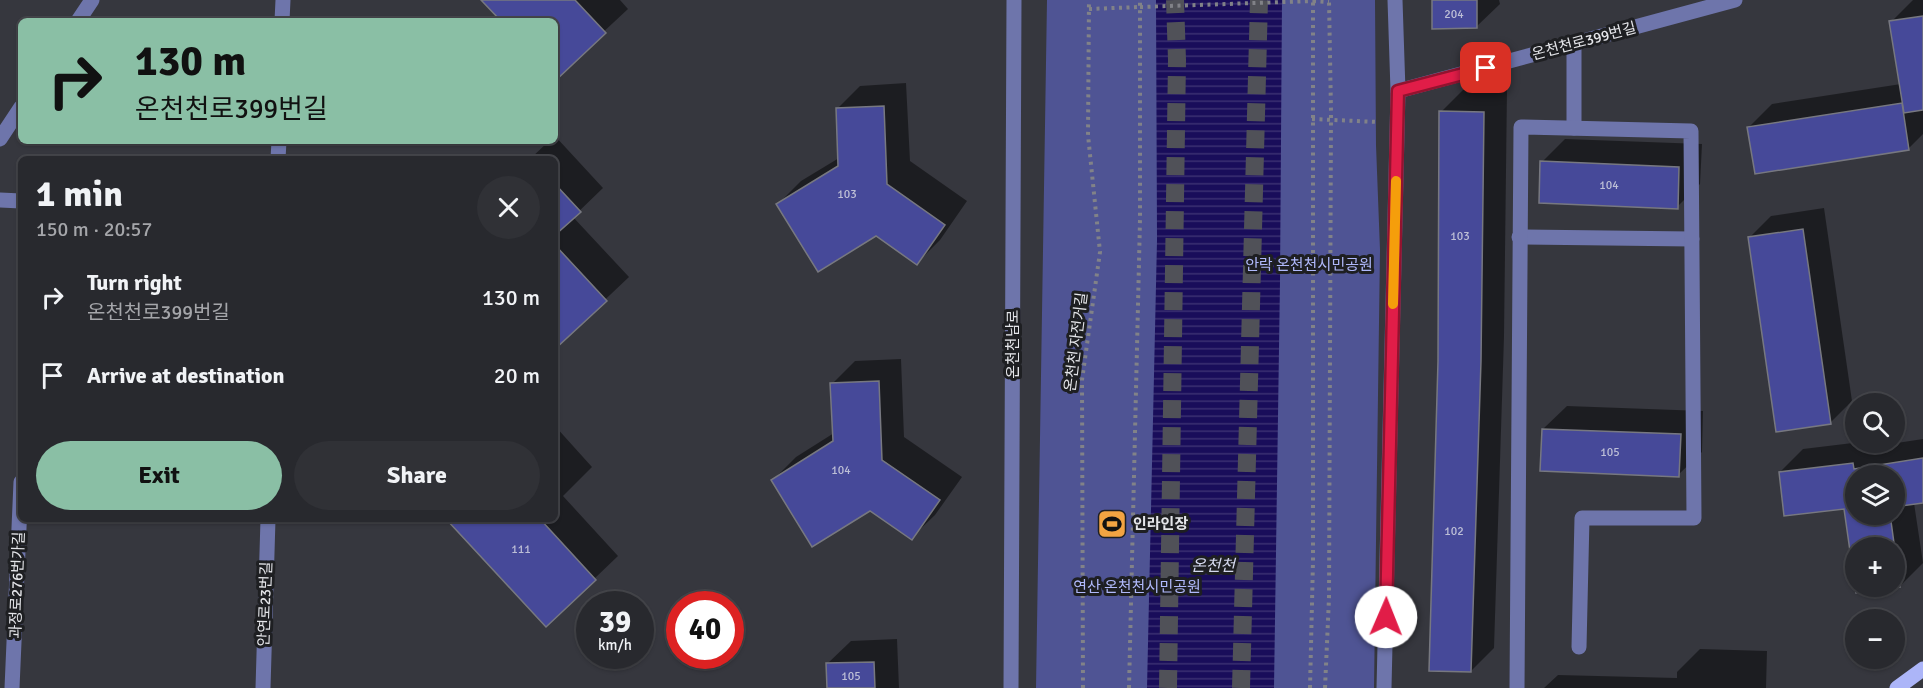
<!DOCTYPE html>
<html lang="en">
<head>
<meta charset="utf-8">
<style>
	body { margin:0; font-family:Signika,"Noto Sans KR",sans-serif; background:#303136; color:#f1f3f6; height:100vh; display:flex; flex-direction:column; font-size:22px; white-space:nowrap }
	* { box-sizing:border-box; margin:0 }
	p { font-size:20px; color:#a5a6aa }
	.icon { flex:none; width:33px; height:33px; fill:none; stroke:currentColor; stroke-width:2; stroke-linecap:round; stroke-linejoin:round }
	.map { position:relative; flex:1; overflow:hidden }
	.panel { position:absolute; left:18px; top:156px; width:540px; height:366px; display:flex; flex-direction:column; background:#28292e; border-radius:9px; box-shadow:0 2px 4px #0004,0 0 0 2px #44454a }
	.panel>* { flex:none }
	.hud { position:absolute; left:18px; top:18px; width:540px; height:126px; border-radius:9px; box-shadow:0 2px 4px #0004,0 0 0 2px #44454a; background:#8abfa5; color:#111; overflow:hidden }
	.fabs { position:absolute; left:1845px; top:393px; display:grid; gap:12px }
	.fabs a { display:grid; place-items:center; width:60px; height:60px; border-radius:50%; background:#28292e; box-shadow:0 2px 4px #0004,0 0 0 2px #44454a; font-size:30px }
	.speed { position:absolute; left:576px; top:591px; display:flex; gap:12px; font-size:30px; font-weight:700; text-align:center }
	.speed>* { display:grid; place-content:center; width:78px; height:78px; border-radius:50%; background:#28292e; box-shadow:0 2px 4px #0004,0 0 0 2px #44454a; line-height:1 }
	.speed small { font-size:15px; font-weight:400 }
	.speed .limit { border:9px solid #d22; background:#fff; color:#111 }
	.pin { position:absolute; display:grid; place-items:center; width:51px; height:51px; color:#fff; margin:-26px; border-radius:12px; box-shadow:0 3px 9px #0006 }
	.me { position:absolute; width:66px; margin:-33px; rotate:1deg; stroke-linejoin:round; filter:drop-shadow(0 0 4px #0008) }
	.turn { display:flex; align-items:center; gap:21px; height:126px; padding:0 18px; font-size:27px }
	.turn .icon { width:78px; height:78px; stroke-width:2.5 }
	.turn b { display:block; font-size:42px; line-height:51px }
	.round { display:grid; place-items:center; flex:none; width:63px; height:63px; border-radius:32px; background:#303136 }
	.summary { display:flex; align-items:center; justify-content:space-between; height:102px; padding:0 18px }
	h1 { font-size:36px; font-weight:800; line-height:45px }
	.cta { display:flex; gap:12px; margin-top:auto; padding:12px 18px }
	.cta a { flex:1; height:69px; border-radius:36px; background:#8abfa5; color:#111; font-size:24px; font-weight:800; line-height:69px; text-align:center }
	.cta a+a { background:#303136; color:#f1f3f6 }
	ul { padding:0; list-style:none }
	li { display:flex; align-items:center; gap:18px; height:78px; padding:0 18px }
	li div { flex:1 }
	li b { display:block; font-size:22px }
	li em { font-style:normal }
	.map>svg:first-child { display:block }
</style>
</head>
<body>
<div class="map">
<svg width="1923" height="688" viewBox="0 0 1923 688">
	<defs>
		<pattern id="water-rules" width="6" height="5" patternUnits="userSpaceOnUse" patternTransform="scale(1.5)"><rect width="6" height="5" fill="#190d5a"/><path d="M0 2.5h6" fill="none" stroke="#3a3072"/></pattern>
	</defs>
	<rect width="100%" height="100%" fill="#36373e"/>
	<!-- green -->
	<path fill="#4f5494" d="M 1047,0 L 1375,0 L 1376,145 L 1380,250 L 1374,688 L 1036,688 Z"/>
	<!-- water -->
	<path fill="url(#water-rules)" d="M 1156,0 L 1282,0 L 1280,281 L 1274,688 L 1147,688 L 1157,240 Z"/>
	<!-- shadow -->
	<g fill="#0007" fill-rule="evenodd">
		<path d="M 483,0 L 620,0 L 628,9 L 555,77 L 555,21 L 503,21 Z"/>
		<path d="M 1433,0 L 1499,0 L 1500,4 L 1476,27 Z"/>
		<path d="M 1913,0 L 1923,0 L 1923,134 L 1909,148 L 1749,127 L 1772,104 L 1901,84 L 1891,22 Z"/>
		<path d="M 906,83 L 910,161 L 967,201 L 940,240 L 917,263 L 876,234 L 778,204 L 801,181 L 839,158 L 837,109 L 860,86 Z"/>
		<path d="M 1464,89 L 1507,89 L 1504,337 L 1494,648 L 1471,671 L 1441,112 Z"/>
		<path d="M 555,136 L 603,188 L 573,217 L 629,277 L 556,346 L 555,159 L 530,159 L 549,141 L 555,141 Z"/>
		<path d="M 1565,139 L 1702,144 L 1700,184 L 1677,207 L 1542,162 Z"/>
		<path d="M 1824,208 L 1852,401 L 1830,423 L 1750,237 L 1771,216 Z"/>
		<path d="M 901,359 L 904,437 L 962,477 L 935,515 L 911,538 L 871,509 L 773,480 L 796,457 L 834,433 L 832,384 L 855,361 Z"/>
		<path d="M 1567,406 L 1703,411 L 1702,452 L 1678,475 L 1543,429 Z"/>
		<path d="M 555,426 L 592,467 L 563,496 L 618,556 L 546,625 L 448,519 L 555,519 Z"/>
		<path d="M 1923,439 L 1923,501 L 1914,503 L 1923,563 L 1900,586 L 1894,586 L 1894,548 L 1845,508 L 1780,472 L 1803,449 L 1861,442 L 1876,442 L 1877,446 ZM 1856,476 L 1894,476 L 1894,514 L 1856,514 Z"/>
		<path d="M 897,639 L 899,688 L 828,688 L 827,664 L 851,641 Z"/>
		<path d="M 1700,649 L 1767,651 L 1766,688 L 1544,688 L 1558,675 L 1677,678 L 1677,672 Z"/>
	</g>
	<!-- building -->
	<g fill="#464999" stroke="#777880" stroke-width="1.5" fill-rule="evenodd">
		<path d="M 481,0 L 575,0 L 606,33 L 555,81 L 555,21 L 501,21 Z"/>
		<path d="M 1432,0 L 1477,0 L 1477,28 L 1432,29 Z"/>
		<path d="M 1923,16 L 1923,110 L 1904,113 L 1889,21 Z"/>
		<path d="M 1902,103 L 1909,150 L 1755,174 L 1747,127 Z"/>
		<path d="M 884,106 L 887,184 L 945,225 L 917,265 L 876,236 L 818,272 L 776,204 L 838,166 L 836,108 Z"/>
		<path d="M 1439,111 L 1484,112 L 1481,361 L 1471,672 L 1429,671 L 1438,361 Z"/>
		<path d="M 1540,161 L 1679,167 L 1678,209 L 1539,203 Z"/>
		<path d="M 555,184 L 581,212 L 555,235 Z"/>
		<path d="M 1803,229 L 1831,424 L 1776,432 L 1748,237 Z"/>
		<path d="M 555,245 L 607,301 L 555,349 Z"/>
		<path d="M 879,381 L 882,460 L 940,500 L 912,540 L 870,511 L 812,547 L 771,480 L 833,441 L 830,383 Z"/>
		<path d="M 1542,429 L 1681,434 L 1679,477 L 1540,471 Z"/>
		<path d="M 1923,458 L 1923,503 L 1894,507 L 1894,476 L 1856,476 L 1856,514 L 1890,514 L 1900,587 L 1856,593 L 1844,509 L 1784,516 L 1779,472 L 1853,463 L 1854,469 ZM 1856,548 L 1894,548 L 1894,586 L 1856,586 Z"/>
		<path d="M 446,519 L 540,519 L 596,580 L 546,627 Z"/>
		<path d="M 874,662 L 875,688 L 827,688 L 826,663 Z"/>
	</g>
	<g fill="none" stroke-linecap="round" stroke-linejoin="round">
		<!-- highway-tunnel -->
		<g stroke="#505158" stroke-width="18" stroke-dasharray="18 9" stroke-linecap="butt">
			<path d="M 1168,688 L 1177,60 L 1175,0"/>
			<path d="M 1241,688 L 1259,0"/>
		</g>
		<!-- path -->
		<g stroke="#818288" stroke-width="4" stroke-dasharray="3 4.5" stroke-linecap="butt">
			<path d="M 1313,1 L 1329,2"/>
			<path d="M 1089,9 L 1140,7"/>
			<path d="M 1312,119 L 1378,122"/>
			<path d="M 1083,688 L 1082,380 L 1100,252 L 1088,135 L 1089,0"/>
			<path d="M 1129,688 L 1140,220 L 1140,0"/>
			<path d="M 1310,688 L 1313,561 L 1313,0"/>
			<path d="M 1325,688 L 1329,598 L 1331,112 L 1329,0"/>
		</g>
		<!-- minor -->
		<g stroke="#6e75ab" stroke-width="15">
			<path d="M 78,21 L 92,0"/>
			<path d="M 282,21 L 283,0"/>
			<path d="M 1574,44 L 1574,128"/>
			<path d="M 1398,91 L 1735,0"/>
			<path d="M 0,139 L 21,107"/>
			<path d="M 278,159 L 279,141"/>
			<path d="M 0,200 L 21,201"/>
			<path d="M 1519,237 L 1692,239"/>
			<path d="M 12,688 L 21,482"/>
			<path d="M 263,688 L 268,519"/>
			<path d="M 1011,688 L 1014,0"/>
			<path d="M 1384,688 L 1398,91 L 1395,0"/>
			<path d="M 1517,688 L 1521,127 L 1691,131 L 1694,518 L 1582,518 L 1579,647"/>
		</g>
		<!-- major -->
		<path stroke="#acb5f8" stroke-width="15" d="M 1897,688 L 1923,669"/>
		<!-- path-bridge -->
		<path stroke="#818288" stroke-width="4" stroke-dasharray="3 4.5" stroke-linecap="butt" d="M 1140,7 L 1313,1"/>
	</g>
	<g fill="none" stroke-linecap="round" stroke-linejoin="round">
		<!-- route casing -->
		<g stroke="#92132f" stroke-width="15">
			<path id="route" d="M 1386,617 L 1398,91 L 1486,68"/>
		</g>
		<!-- route -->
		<use href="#route" stroke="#e11d48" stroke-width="10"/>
		<!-- slow -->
		<path stroke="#f59e0b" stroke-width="10" d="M 1393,304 L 1396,181"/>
	</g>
	<!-- icons -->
	<defs>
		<g id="stadium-square" transform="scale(1.5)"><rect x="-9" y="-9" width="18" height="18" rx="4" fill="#f3a442" stroke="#1e1f22"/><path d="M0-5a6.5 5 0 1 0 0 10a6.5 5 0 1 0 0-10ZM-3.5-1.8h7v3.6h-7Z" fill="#111"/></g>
	</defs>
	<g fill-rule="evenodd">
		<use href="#stadium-square" x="1112" y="524"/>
	</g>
	<g text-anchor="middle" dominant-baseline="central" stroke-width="6" stroke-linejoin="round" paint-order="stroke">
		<!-- number labels -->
		<g font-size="12" fill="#bdbfd6">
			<text x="1454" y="14">204</text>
			<text x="1609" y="185">104</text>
			<text x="847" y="194">103</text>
			<text x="1460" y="236">103</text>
			<text x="1610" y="452">105</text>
			<text x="841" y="470">104</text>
			<text x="1454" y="531">102</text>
			<text x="521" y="549">111</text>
			<text x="851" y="676">105</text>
		</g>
		<!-- street labels -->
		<g font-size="15" fill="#e5e6ea" stroke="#1e1f22">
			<text transform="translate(1584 41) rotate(-15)">온천천로399번길</text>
			<text transform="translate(1076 342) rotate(-83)">온천천 자전거길</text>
			<text transform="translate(1013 344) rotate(-90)">온천천남로</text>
			<text transform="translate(17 585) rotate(-88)">과정로276번가길</text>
			<text transform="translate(265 604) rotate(-88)">안연로23번길</text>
		</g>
		<!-- park labels -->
		<g font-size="15" fill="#b0b9fb" stroke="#1e1f22">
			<text x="1309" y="265">안락 온천천시민공원</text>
			<text x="1137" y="587">연산 온천천시민공원</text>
		</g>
		<!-- poi labels -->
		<g font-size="15" font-weight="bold" fill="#e5e6ea" stroke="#1e1f22" text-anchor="start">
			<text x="1133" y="524">인라인장</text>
		</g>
		<!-- water labels -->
		<g font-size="16" font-style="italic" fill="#d4d8ee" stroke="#1e1f22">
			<text x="1213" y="566">온천천</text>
		</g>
	</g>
</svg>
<div class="fabs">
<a><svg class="icon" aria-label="search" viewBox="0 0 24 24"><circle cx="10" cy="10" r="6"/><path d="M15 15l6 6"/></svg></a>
<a><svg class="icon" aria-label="layers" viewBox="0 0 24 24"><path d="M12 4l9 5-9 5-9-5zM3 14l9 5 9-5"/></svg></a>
<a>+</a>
<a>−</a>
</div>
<div class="speed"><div>39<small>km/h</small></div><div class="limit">40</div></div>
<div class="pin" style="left:1486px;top:68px;background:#d93025"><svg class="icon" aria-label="arrive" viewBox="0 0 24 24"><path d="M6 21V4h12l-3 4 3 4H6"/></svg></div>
<svg class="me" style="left:1386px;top:617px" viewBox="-20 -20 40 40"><circle r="19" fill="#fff"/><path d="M0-13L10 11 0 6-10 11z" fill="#e11d48"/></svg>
<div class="hud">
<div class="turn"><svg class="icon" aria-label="right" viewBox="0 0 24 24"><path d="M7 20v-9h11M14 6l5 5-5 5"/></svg><div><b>130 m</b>온천천로399번길</div></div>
</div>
<section class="panel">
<div class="summary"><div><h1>1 min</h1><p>150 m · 20:57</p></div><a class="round"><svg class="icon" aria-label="close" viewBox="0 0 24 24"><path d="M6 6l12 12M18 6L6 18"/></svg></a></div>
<ul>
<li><svg class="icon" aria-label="right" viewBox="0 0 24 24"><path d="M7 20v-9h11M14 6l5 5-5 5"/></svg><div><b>Turn right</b><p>온천천로399번길</p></div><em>130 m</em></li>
<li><svg class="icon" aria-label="arrive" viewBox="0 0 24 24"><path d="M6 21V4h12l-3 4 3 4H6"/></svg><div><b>Arrive at destination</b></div><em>20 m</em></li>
</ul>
<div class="cta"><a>Exit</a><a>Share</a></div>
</section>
</div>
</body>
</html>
